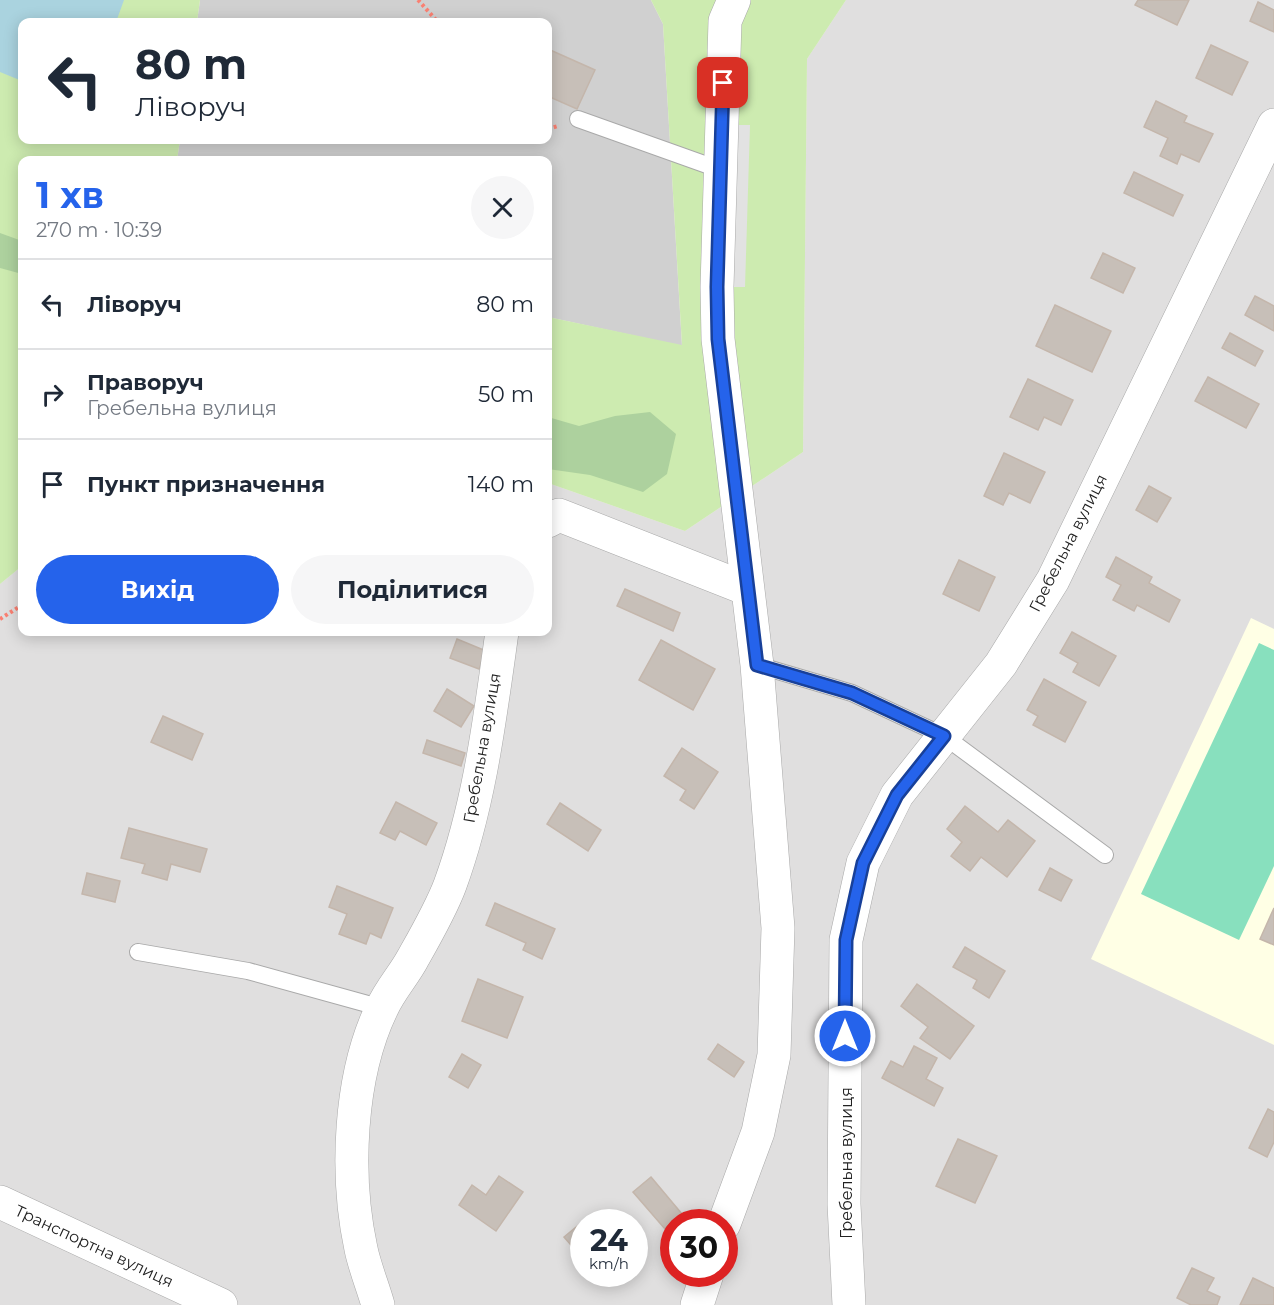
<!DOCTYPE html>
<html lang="uk">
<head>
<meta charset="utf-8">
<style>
	body { margin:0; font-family:Montserrat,sans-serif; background:#f6f6f7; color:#1f2937; height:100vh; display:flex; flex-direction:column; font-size:22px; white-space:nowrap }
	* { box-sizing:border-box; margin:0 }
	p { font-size:20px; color:#747a83 }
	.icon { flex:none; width:33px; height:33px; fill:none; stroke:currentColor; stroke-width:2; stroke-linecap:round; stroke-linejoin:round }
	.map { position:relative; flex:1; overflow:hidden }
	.drawer { position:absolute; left:18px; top:156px; width:534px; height:480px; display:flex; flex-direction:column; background:#fff; border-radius:12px; box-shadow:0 3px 15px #0003 }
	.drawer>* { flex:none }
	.guide { position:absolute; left:18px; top:18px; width:534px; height:126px; border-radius:12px; box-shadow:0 3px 15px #0003; background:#fff; color:#1f2937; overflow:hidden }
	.speed { position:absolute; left:570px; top:1209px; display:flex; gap:12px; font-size:30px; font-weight:700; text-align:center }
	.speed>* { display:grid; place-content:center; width:78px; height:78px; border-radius:50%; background:#fff; box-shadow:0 3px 15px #0003; line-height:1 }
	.speed small { font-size:15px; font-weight:400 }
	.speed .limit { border:9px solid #d22; background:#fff; color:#111 }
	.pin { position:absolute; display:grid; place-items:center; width:51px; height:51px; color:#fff; margin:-26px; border-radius:12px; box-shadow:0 3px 9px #0006 }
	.me { position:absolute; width:66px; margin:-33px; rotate:0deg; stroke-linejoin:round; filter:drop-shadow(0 0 4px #0008) }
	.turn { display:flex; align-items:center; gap:21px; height:126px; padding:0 18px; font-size:27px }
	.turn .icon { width:78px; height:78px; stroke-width:2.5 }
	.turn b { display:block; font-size:42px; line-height:51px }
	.round { display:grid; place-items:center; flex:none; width:63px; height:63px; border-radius:32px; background:#f6f6f7 }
	.head { display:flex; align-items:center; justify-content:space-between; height:102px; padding:0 18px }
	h1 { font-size:36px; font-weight:700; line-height:45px; color:#2563eb }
	.action { display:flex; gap:12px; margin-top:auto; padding:12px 18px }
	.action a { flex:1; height:69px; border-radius:36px; background:#2563eb; color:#fff; font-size:24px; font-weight:700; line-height:69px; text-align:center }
	.action a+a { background:#f6f6f7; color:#1f2937 }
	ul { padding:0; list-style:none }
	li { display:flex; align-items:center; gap:18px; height:90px; padding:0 18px; border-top:2px solid #e0e1e3 }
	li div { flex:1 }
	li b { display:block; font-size:22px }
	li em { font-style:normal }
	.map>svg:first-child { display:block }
</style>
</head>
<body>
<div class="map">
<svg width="1274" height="1305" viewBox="0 0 1274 1305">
	<rect width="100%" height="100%" fill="#f2efe9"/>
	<!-- residential -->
	<path fill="#e0dfdf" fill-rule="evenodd" d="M 846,0 L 1274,0 L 1274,1305 L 0,1305 L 0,584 L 22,566 L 22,632 L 548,632 L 548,483 L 685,531 L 803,452 L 807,59 ZM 584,1222 L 634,1222 L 634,1274 L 584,1274 ZM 674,1222 L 724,1222 L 724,1274 L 674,1274 Z"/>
	<!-- education -->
	<path fill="#ffffe5" d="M 1251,618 L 1274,629 L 1274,1045 L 1091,959 Z"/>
	<!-- religious -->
	<path fill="#d0d0d0" d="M 200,0 L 651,0 L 663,24 L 682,346 L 548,317 L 548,160 L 177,160 L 180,140 L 548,140 L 548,22 L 197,22 Z"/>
	<!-- grass -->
	<g fill="#cdebb0">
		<path d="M 0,0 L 200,0 L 197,22 L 22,22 L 22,140 L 180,140 L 177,160 L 22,160 L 22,566 L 0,584 Z"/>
		<path d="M 651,0 L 846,0 L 807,59 L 803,452 L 685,531 L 548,483 L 548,317 L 682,345 L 663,24 Z"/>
	</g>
	<!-- forest -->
	<g fill="#add19e">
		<path d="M 0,233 L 22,241 L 22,274 L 0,268 Z"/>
		<path d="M 650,412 L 676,434 L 667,474 L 643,492 L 590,475 L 548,469 L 548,417 L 579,426 L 615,416 Z"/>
	</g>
	<!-- pitch -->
	<path fill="#88e0be" d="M 1259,643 L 1274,650 L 1274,866 L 1239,940 L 1141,894 Z"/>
	<!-- parking -->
	<path fill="#e2e2e2" d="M 722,125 L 750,125 L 745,287 L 717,287 Z"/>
	<!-- water -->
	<path fill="#aad3df" d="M 0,0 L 124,0 L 116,22 L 22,22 L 22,81 L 0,72 Z"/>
	<!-- building -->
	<g fill="#c7bfb8" stroke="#c4b6ab" stroke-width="1.5">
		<path d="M 1138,0 L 1189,0 L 1177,25 L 1135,5 Z"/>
		<path d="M 1258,2 L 1274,10 L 1274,32 L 1250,21 Z"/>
		<path d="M 1211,45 L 1248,62 L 1232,95 L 1196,78 Z"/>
		<path d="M 548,49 L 595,70 L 577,109 L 550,97 L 548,104 Z"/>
		<path d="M 1156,101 L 1187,116 L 1184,122 L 1213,134 L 1199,162 L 1181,154 L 1177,164 L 1160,156 L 1168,138 L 1144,127 Z"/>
		<path d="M 1134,172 L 1183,195 L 1173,216 L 1124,193 Z"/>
		<path d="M 1103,253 L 1135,268 L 1123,293 L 1091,278 Z"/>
		<path d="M 1255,296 L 1274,306 L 1274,331 L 1245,315 Z"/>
		<path d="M 1055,305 L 1111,331 L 1092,372 L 1036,346 Z"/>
		<path d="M 1230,333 L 1263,351 L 1255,366 L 1222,348 Z"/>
		<path d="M 1208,377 L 1259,404 L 1246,428 L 1195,401 Z"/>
		<path d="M 1028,379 L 1073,400 L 1061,425 L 1044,417 L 1038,430 L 1010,417 Z"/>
		<path d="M 1004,453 L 1045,472 L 1030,503 L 1009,493 L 1003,505 L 984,496 Z"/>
		<path d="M 1149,486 L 1171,498 L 1157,522 L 1136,510 Z"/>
		<path d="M 1116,557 L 1152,577 L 1149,583 L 1180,600 L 1169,622 L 1137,605 L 1134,611 L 1113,600 L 1121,585 L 1106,577 Z"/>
		<path d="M 959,560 L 995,577 L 979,611 L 943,594 Z"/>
		<path d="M 625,589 L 680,613 L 673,631 L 617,606 Z"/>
		<path d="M 1072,632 L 1116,656 L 1099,686 L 1073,672 L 1078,663 L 1060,653 Z"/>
		<path d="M 457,639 L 486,651 L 479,669 L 450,658 Z"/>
		<path d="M 661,640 L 715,669 L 693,710 L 639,680 Z"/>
		<path d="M 1044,679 L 1086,702 L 1065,742 L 1033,725 L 1038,716 L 1027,710 Z"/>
		<path d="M 447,689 L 474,706 L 461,727 L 434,711 Z"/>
		<path d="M 163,716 L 203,734 L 192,760 L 151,742 Z"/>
		<path d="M 427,740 L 465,753 L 461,766 L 423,753 Z"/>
		<path d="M 682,748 L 718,772 L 694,809 L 680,800 L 686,790 L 664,776 Z"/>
		<path d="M 396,802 L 437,823 L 426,845 L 400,831 L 395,840 L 380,833 Z"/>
		<path d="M 560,803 L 601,830 L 588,851 L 547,824 Z"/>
		<path d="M 965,806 L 998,832 L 1008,820 L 1035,841 L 1007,877 L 981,857 L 970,871 L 951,856 L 962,842 L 947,829 Z"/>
		<path d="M 129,828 L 207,849 L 200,872 L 171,864 L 167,880 L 142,873 L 145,864 L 121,858 Z"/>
		<path d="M 1050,868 L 1072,880 L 1061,901 L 1039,890 Z"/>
		<path d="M 87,873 L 120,881 L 115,902 L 82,894 Z"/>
		<path d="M 337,886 L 393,908 L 381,938 L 370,933 L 366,944 L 339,934 L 347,914 L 329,907 Z"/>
		<path d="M 495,903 L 555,929 L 542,959 L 523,950 L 526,943 L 486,925 Z"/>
		<path d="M 1274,908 L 1274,945 L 1260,939 Z"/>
		<path d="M 965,947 L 1005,971 L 989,998 L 973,988 L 977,980 L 953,967 Z"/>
		<path d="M 478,979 L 523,997 L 507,1038 L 462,1021 Z"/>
		<path d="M 917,984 L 974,1026 L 950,1059 L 920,1038 L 928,1027 L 901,1006 Z"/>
		<path d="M 718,1044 L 744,1062 L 734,1077 L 708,1059 Z"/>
		<path d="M 914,1046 L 937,1058 L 926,1079 L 943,1088 L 934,1106 L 882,1078 L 891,1061 L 903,1067 Z"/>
		<path d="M 462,1054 L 481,1065 L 468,1088 L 449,1077 Z"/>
		<path d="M 1268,1109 L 1274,1112 L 1274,1142 L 1267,1157 L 1249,1148 Z"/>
		<path d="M 958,1139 L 997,1156 L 975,1203 L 936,1186 Z"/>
		<path d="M 499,1176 L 523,1192 L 496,1231 L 459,1205 L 472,1185 L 486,1195 Z"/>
		<path d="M 651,1177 L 682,1214 L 665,1229 L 633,1192 Z"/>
		<path d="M 581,1223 L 584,1226 L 584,1260 L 564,1237 Z"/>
		<path d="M 1192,1268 L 1214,1278 L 1207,1291 L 1220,1297 L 1217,1305 L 1191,1305 L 1177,1298 Z"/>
		<path d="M 1253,1278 L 1274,1288 L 1274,1305 L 1240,1305 Z"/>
	</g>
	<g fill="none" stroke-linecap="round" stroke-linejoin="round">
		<!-- lane casing -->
		<g stroke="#a9a9a9" stroke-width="18">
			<g id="lane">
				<path d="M 578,119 L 721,170"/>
				<path d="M 757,665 L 852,693 L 944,736 L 1105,855"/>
				<path d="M 138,952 L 248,971 L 382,1008"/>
			</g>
		</g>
		<!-- street casing -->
		<g stroke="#a9a9a9" stroke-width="34">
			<g id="street">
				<path d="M 548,521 L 559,515 L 747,589"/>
				<path d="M 0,1202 L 221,1305"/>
				<path d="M 724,1224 L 758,1132 L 774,1055 L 778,928 L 757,665 L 718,339 L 717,287 L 725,21 L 734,0"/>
				<path d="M 378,1305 C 373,1287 365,1268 361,1249 C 345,1175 349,1076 382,1008 C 390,990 404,975 413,958 C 426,935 441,909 450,885 C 480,803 490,717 502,632"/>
				<path d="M 697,1305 L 707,1274"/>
				<path d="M 849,1305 L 844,1204 L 846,940 L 863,863 L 897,795 L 1001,664 L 1053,580 L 1274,125"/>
			</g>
		</g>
		<!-- path -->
		<g stroke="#fa8072" stroke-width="4" stroke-dasharray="3 3" stroke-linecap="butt">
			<path d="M 418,0 L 438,22"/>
			<path d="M 548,129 L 558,126"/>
			<path d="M 0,619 L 22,605"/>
		</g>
		<!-- lane -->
		<use href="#lane" stroke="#fff" stroke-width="16"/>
		<!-- street -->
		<use href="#street" stroke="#fff" stroke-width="33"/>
	</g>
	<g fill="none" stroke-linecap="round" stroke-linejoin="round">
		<!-- route casing -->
		<g stroke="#184099" stroke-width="15">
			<path id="route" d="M 723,83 L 717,287 L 718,339 L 757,665 L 852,693 L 944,736 L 897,795 L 863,863 L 846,940 L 845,1036"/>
		</g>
		<!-- route -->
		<use href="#route" stroke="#2563eb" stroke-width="10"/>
	</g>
	<g text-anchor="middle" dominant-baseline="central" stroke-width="4.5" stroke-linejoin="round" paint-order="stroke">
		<!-- street labels -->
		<g font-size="16" fill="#222" stroke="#fff">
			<text transform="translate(1068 543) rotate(-63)">Гребельна вулиця</text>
			<text transform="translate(482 748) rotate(-80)">Гребельна вулиця</text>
			<text transform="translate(846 1163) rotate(-90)">Гребельна вулиця</text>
			<text transform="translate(94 1246) rotate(25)">Транспортна вулиця</text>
		</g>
	</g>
</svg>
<div class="speed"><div>24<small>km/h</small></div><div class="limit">30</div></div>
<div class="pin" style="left:723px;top:83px;background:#d93025"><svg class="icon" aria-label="arrive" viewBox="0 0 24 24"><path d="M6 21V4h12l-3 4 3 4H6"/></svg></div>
<svg class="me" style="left:845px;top:1036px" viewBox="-20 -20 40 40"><circle r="17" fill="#2563eb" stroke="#fff" stroke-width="3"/><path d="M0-11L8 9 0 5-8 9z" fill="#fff"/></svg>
<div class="guide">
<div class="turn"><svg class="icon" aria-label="left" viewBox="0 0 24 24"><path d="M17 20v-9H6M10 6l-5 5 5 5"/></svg><div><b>80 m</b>Ліворуч</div></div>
</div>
<section class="drawer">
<div class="head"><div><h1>1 хв</h1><p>270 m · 10:39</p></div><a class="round"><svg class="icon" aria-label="close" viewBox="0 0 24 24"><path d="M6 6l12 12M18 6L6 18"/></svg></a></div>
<ul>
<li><svg class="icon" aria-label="left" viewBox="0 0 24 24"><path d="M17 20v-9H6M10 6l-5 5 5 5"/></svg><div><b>Ліворуч</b></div><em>80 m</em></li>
<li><svg class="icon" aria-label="right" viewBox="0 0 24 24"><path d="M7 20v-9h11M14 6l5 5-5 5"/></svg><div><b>Праворуч</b><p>Гребельна вулиця</p></div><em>50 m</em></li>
<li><svg class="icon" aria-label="arrive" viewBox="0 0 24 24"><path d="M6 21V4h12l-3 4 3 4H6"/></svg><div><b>Пункт призначення</b></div><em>140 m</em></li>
</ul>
<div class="action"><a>Вихід</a><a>Поділитися</a></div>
</section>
</div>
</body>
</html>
